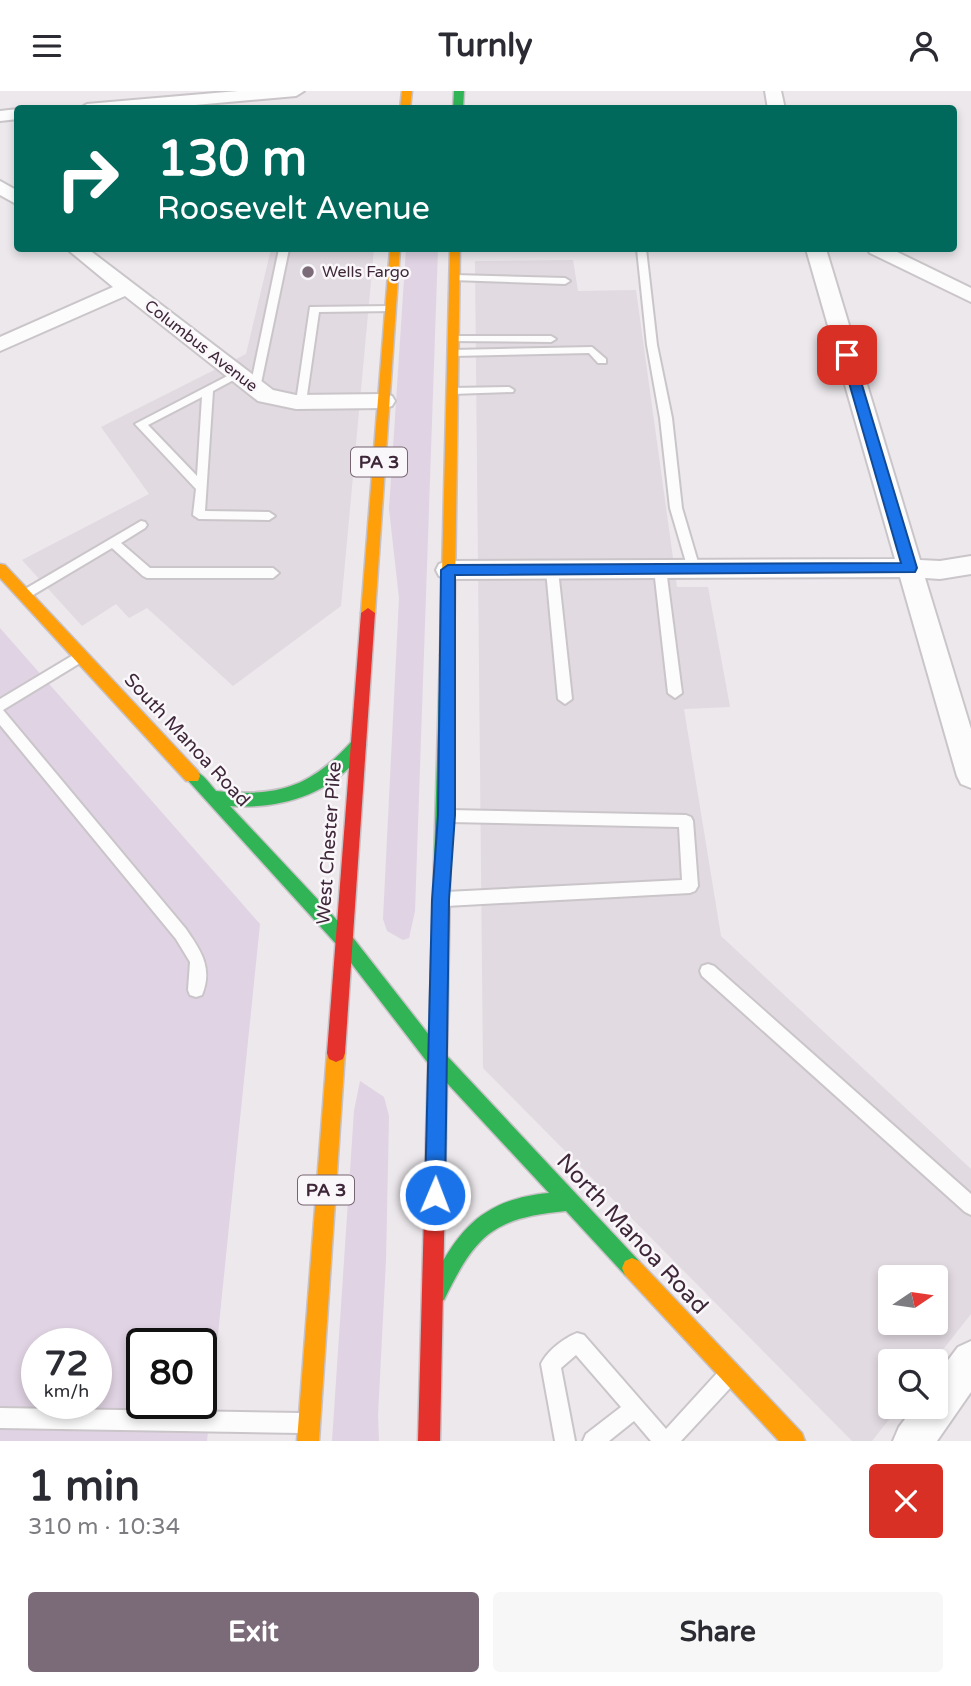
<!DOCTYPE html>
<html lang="en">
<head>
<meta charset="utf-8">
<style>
	body { margin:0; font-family:"Varela Round",sans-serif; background:#f7f7f7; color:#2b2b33; height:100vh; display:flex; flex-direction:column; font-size:26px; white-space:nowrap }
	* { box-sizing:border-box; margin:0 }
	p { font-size:23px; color:#7c7c81 }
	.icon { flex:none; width:38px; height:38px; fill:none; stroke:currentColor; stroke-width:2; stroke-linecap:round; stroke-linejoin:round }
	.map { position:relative; height:1350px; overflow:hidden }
	.panel { display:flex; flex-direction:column; background:#fff; flex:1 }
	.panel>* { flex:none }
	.guide { position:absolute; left:14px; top:14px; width:943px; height:147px; border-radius:7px; box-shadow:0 4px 10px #0003; background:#00695c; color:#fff; overflow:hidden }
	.needle { width:46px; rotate:77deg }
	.fabs { position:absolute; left:878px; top:1174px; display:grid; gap:14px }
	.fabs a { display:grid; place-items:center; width:70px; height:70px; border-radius:7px; background:#fff; box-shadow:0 4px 10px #0003; font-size:35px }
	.speed { position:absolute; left:21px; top:1237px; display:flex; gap:14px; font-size:35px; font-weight:700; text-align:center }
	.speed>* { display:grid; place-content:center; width:91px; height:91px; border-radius:50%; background:#fff; box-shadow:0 4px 10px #0003; line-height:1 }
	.speed small { font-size:18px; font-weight:400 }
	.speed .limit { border:4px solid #111; border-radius:10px; background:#fff; color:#111 }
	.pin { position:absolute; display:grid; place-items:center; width:60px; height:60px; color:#fff; margin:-30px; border-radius:14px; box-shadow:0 4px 10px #0006 }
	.me { position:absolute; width:77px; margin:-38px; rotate:1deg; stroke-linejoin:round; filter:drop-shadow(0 0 5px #0008) }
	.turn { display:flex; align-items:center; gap:24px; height:147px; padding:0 28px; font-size:32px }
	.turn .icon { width:91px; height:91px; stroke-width:2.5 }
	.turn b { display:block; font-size:49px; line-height:60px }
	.round { display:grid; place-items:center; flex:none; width:74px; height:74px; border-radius:7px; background:#f7f7f7 }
	.summary { display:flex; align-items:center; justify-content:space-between; height:119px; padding:0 28px }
	h1 { font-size:42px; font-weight:800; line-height:52px }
	.cta { display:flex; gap:14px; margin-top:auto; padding:14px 28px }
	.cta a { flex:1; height:80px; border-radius:7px; background:#7b6b78; color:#fff; font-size:28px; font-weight:800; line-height:80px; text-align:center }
	.cta a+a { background:#f7f7f7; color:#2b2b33 }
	header { display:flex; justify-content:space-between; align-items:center; height:91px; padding:0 28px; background:#fff; font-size:32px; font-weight:800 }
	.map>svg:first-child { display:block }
</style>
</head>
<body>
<header><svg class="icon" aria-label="menu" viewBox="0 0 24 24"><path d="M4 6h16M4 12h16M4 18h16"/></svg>Turnly<svg class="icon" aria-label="person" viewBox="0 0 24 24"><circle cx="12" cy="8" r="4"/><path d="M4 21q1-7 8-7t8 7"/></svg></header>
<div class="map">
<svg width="971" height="1350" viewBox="0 0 971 1350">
	<rect width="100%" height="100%" fill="#ece8ec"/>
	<!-- built -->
	<g fill="#e1dae1" fill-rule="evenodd">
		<path d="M 271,158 L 374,158 L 341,515 L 233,595 L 147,517 L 129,527 L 116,513 L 82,535 L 22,469 L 149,403 L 101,336 L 246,263 Z"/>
		<path d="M 573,169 L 578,200 L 636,199 L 677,496 L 708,496 L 730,616 L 684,618 L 721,845 L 971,1078 L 971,1223 L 934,1270 L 891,1270 L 891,1316 L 899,1316 L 872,1350 L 852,1350 L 483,977 L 475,170 ZM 891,1186 L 936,1186 L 936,1232 L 891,1232 Z"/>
	</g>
	<!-- green -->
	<g fill="#e0d3e3" fill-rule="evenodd">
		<path d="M 406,158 L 438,158 L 415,820 L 409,847 L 403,849 L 387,840 L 383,828 L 399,507 L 389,418 Z"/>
		<path d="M 0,537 L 260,833 L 207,1350 L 0,1350 ZM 37,1253 L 96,1253 L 96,1312 L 37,1312 ZM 142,1253 L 201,1253 L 201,1312 L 142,1312 Z"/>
		<path d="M 360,990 L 384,1006 L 389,1025 L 386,1169 L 378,1324 L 379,1350 L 332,1350 L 354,1020 Z"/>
	</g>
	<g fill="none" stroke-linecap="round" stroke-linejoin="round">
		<!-- lane casing -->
		<g stroke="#cac5c9" stroke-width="4">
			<g id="lane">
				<path d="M 279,158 L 289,158 L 260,297 L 255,300 L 250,297 Z"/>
				<path d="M 637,158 L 646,158 L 657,254 L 672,327 L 682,417 L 700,478 L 694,483 L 688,478 L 670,417 L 660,327 L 647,254 Z"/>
				<path d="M 455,184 L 565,187 L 570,190 L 565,193 L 452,189 L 452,185 Z"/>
				<path d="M 390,215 L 394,216 L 394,220 L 319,221 L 306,311 L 305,314 L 297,314 L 296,311 L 310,216 Z"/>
				<path d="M 453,245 L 551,245 L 556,248 L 551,251 L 449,250 L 449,246 Z"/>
				<path d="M 592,256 L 606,268 L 606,272 L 598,272 L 589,262 L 453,265 L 448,262 L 453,259 Z"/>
				<path d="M 237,280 L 241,281 L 241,285 L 213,300 L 205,420 L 269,421 L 275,425 L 269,429 L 199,428 L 193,424 L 196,398 L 135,333 ZM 202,306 L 197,385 L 148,334 Z"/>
				<path d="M 509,296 L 514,299 L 513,301 L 452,303 L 447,300 L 452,297 Z"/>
				<path d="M 141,430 L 145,431 L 147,434 L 145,437 L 121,452 L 150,477 L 273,477 L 279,482 L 273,487 L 147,487 L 143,485 L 112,457 L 28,507 L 20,507 L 18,504 L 20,501 Z"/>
				<path d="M 660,473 L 666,478 L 682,602 L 675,607 L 668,602 L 654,478 Z"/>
				<path d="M 552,474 L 558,479 L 572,608 L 565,613 L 558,608 L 546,479 Z"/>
				<path d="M 80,560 L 85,561 L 87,565 L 85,569 L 3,619 L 186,838 C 201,860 213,877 202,904 L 196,906 L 190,904 L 188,899 L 190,871 L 176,848 L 0,634 L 0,608 Z"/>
				<path d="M 450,719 L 686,724 L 691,726 L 693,730 L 698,795 L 695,800 L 690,802 L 446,815 L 441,813 L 438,808 L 441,803 L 446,801 L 682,789 L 679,736 L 450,731 L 445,729 L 443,725 L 445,721 Z"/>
				<path d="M 708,873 L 714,875 L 971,1103 L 971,1124 L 965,1121 L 702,885 L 700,880 L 702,875 Z"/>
				<path d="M 577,1242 L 584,1244 L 666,1338 L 718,1281 L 725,1278 L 732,1281 L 735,1288 L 732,1295 L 681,1350 L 651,1350 L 634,1330 L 609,1350 L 583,1350 L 586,1343 L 621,1316 L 576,1264 L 561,1277 L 575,1350 L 555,1350 L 541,1273 C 547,1260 564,1247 577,1242 Z"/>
				<path d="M 0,1317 L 300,1322 L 307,1325 L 310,1332 L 307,1339 L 300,1342 L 0,1337 Z"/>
			</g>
		</g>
		<!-- street casing -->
		<g stroke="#cac5c9" stroke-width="4">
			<g id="street">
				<path d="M 238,0 L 304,0 L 296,5 L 151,18 L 79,18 L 87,13 Z"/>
				<path d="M 765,0 L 781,0 L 785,18 L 768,18 Z"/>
				<path d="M 18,18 L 18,28 L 0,30 L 0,20 Z"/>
				<path d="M 0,90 L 18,100 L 18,114 L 0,104 Z"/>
				<path d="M 67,158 L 88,158 L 273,299 L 296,304 L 384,303 L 392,305 L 395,310 L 392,315 L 384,317 L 296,318 L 258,310 L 125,205 L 0,260 L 0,246 L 113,196 Z"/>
				<path d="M 806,158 L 826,158 L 920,469 L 940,470 L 971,465 L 971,483 L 940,488 L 925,487 L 971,638 L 971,697 L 961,693 L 957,685 L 900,486 L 448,488 L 439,485 L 436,479 L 439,473 L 448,470 L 895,468 Z"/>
				<path d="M 867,158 L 891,158 L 971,197 L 971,211 L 870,162 Z"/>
				<path d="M 971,1250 L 971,1301 L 937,1350 L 893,1350 L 899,1336 L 914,1316 L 936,1316 L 936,1285 L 958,1256 Z"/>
			</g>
		</g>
		<!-- fast casing -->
		<g stroke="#c8c2c7" stroke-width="3">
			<g id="fast">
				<path d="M 454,0 L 464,0 L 463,18 L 453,18 Z"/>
				<path d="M 447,558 L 454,564 L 447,965 L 639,1170 L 642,1177 L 639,1184 L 632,1187 L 625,1184 L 566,1120 C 492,1127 476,1144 444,1209 L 437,1212 L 430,1209 L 427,1202 L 430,1195 C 457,1139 483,1108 549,1102 L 447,992 L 446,1047 L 443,1054 L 436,1057 L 429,1054 L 426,1047 L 428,972 L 338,855 L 184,685 L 186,680 C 199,676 208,691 216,700 C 278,706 310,697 353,649 L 363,649 L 366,654 C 340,702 280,719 230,715 L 350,843 L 429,944 L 440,564 Z"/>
			</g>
		</g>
		<!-- slow casing -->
		<g stroke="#c8c2c7" stroke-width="3">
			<g id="slow">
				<path d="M 402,0 L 412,0 L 410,18 L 400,18 Z"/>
				<path d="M 390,158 L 400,158 L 375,522 L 368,527 L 361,522 Z"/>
				<path d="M 450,158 L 460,158 L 454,564 L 447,570 L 440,564 Z"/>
				<path d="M 0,473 L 5,474 L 198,680 L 200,685 L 198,690 L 186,690 L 0,487 Z"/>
				<path d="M 336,953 L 343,956 L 345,962 L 319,1350 L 297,1350 L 327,962 L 329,956 Z"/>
				<path d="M 632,1167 L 639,1170 L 802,1342 L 805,1350 L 779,1350 L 625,1184 L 622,1177 L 625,1170 Z"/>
			</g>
		</g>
		<!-- jam casing -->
		<g stroke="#c8c2c7" stroke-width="3">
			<g id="jam">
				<path d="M 368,517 L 375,522 L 345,962 L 343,968 L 336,971 L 329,968 L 327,962 L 361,522 Z"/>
				<path d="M 436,1037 L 443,1040 L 446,1047 L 440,1350 L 418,1350 L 426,1047 L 429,1040 Z"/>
			</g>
		</g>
		<!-- lane -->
		<use href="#lane" fill="#fcfcfc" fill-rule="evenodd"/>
		<!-- street -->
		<use href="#street" fill="#fcfcfc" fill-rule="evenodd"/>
		<!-- fast -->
		<use href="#fast" fill="#30b455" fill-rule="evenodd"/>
		<!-- slow -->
		<use href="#slow" fill="#ff9f0a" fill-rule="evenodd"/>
		<!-- jam -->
		<use href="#jam" fill="#e5322d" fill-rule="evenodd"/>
	</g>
	<!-- route -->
	<path fill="#1a73e8" stroke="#114b97" stroke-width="2" d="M 847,260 L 853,264 L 917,477 L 915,481 L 455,484 L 455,724 L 449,809 L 445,1104 L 442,1112 L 435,1114 L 427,1112 L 425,1104 L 432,809 L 438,724 L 441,479 L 448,474 L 901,472 L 841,264 Z"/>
	<!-- markers -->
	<circle fill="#7b6b78" stroke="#faf7fa" stroke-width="2.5" cx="308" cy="181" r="7"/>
	<g text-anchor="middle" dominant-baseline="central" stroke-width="5" stroke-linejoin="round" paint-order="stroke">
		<!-- far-poi labels -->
		<g font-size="16" fill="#3e2739" stroke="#faf7fa" text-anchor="start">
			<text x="322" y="181">Wells Fargo</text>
		</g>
		<!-- far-street labels -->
		<g font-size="16" fill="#3e2739" stroke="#faf7fa">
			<text transform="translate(201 255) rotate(38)">Columbus Avenue</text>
		</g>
		<!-- shield labels -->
		<g fill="#faf7fa" stroke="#766573" stroke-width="2">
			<rect x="351" y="356.5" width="56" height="29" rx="5"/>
			<rect x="298" y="1084.5" width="56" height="29" rx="5"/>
		</g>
		<g font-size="18" font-weight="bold" fill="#3e2739">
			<text x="379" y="371">PA 3</text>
			<text x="326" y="1099">PA 3</text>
		</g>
		<!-- street labels -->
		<g font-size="19" fill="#3e2739" stroke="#faf7fa">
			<text transform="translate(187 649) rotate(47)">South Manoa Road</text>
			<text transform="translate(329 752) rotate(-86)">West Chester Pike</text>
		</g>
		<!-- near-street labels -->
		<g font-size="23" fill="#3e2739" stroke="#faf7fa">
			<text transform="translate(632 1143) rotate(47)">North Manoa Road</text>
		</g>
	</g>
</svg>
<div class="fabs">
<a><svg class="needle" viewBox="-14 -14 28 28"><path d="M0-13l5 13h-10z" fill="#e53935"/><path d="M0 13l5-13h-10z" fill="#7c7c81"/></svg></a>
<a><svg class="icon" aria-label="search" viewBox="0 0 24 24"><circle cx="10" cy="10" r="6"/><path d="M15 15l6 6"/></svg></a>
</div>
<div class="speed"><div>72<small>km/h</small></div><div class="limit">80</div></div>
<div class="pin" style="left:847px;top:264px;background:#d93025"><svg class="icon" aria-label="arrive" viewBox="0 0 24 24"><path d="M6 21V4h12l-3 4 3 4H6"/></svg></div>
<svg class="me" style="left:435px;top:1104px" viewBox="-20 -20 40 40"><circle r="17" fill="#1a73e8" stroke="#fff" stroke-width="3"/><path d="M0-11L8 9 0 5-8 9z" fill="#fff"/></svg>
<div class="guide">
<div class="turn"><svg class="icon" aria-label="right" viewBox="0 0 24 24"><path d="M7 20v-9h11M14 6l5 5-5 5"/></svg><div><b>130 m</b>Roosevelt Avenue</div></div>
</div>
</div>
<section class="panel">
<div class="summary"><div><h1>1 min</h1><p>310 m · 10:34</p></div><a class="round" style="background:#d93025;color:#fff"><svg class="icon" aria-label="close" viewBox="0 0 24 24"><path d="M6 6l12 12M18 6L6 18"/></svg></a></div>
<div class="cta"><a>Exit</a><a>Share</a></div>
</section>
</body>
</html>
